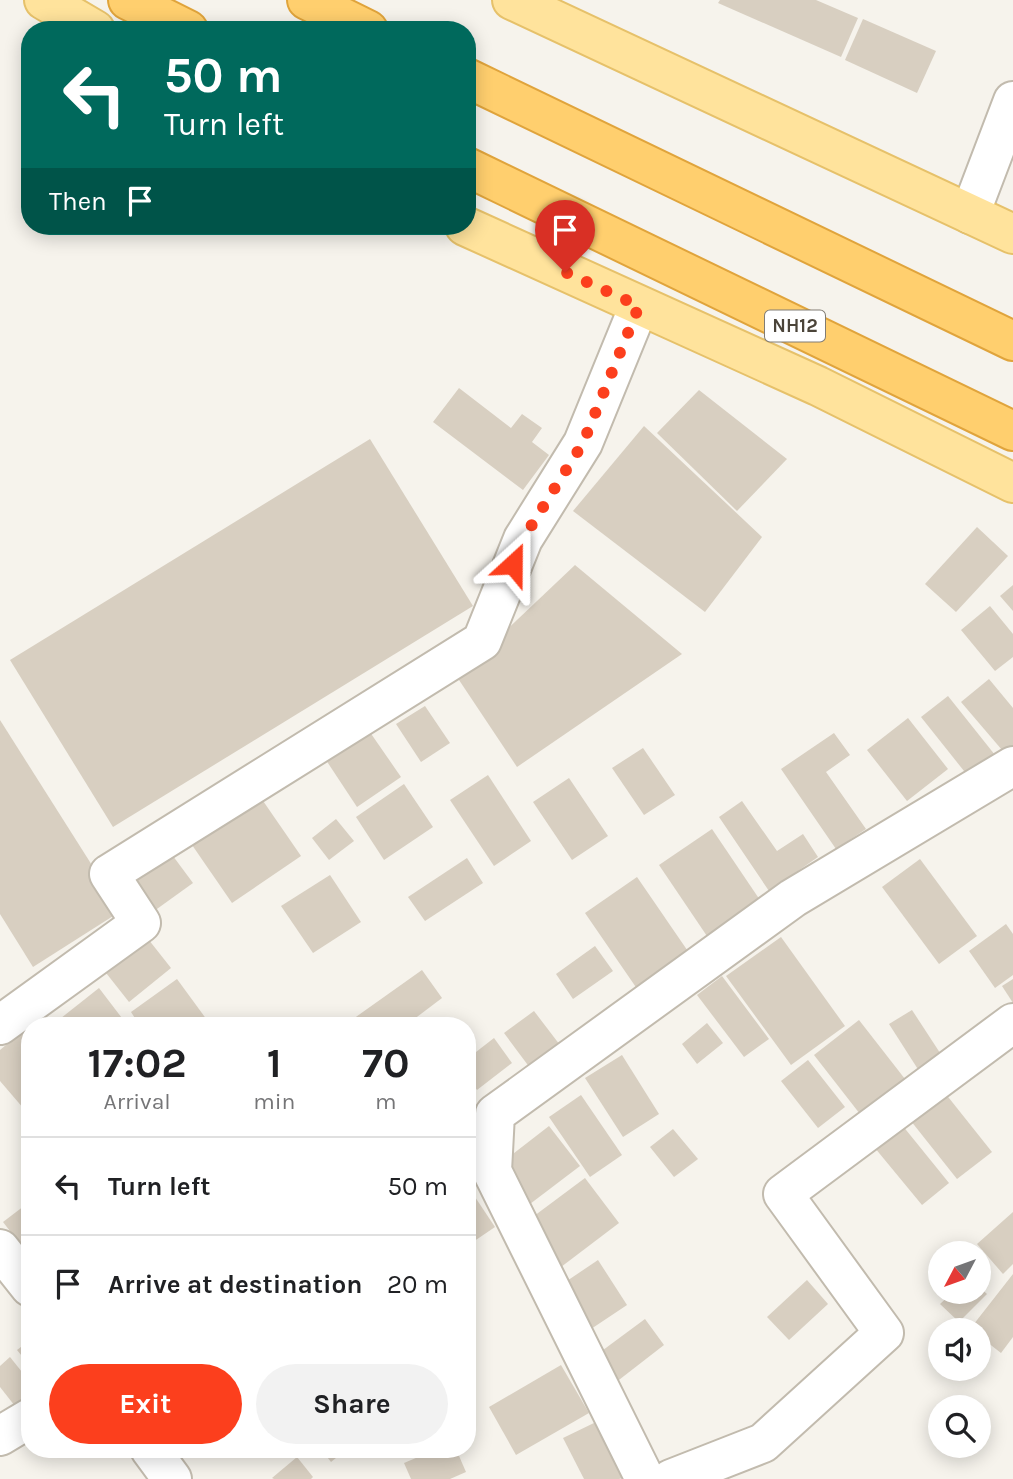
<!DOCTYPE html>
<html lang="en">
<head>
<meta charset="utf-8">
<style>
	body { margin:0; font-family:Karla,sans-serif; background:#f2f2f2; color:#202124; height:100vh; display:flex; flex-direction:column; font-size:26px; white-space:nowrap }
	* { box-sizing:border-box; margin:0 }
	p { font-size:23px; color:#757577 }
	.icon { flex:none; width:38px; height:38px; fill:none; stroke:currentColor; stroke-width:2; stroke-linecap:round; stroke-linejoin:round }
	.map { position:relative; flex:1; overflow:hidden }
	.side { position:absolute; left:21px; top:1017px; width:455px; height:441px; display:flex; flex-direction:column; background:#fff; border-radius:28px; box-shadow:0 4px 18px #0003 }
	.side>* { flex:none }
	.guide { position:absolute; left:21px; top:21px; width:455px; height:214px; border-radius:28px; box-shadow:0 4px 18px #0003; background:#00695c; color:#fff; overflow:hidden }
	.needle { width:46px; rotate:229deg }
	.controls { position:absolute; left:928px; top:1241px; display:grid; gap:14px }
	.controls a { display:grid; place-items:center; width:63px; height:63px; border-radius:50%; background:#fff; box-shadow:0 4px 18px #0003; font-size:35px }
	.pin { position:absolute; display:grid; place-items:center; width:60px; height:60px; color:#fff; margin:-72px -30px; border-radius:50% 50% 50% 0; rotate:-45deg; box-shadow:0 0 7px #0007 }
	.pin .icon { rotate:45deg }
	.me { position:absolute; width:77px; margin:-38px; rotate:24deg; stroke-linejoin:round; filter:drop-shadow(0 0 5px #0008) }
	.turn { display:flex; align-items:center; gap:24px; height:147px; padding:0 28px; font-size:32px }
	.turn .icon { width:91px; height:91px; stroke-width:2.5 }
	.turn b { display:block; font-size:49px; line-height:60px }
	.then { display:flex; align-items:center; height:66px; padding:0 28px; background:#0003; gap:14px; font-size:26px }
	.eta { display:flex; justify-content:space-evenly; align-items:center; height:119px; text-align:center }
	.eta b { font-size:42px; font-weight:700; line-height:49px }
	.cta { display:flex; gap:14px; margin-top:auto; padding:14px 28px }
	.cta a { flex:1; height:80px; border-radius:42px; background:#fc3f1d; color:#fff; font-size:28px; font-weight:700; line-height:80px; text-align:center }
	.cta a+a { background:#f2f2f2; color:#202124 }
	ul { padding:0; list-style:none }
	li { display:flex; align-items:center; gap:21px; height:98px; padding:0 28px; border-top:2px solid #e0e0e0 }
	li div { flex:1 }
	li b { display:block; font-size:26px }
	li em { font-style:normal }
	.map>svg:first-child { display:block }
</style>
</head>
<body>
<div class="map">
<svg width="1013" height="1479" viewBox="0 0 1013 1479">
	<rect width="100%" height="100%" fill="#f6f3ec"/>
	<!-- building -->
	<g fill="#d8cfc1">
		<path d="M 720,0 L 816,0 L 858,18 L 841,57 L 718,3 Z"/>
		<path d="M 863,19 L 936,51 L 917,93 L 845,60 Z"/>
		<path d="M 459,388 L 511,428 L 522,414 L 542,428 L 532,442 L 549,455 L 523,490 L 433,422 Z"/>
		<path d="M 699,390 L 787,459 L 737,511 L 657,433 Z"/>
		<path d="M 644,426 L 762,537 L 705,612 L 573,511 Z"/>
		<path d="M 370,439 L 473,606 L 113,827 L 10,660 Z"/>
		<path d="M 977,527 L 1008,556 L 956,612 L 925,584 Z"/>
		<path d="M 575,565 L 682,654 L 517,767 L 457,677 Z"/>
		<path d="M 1013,585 L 1013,611 L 1000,596 Z"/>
		<path d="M 990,606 L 1013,634 L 1013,657 L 995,671 L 961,630 Z"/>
		<path d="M 989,679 L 1013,708 L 1013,753 L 1008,757 L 961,702 Z"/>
		<path d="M 948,696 L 995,755 L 968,776 L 921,717 Z"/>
		<path d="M 425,706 L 450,743 L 421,762 L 396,724 Z"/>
		<path d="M 908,718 L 948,769 L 907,801 L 867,750 Z"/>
		<path d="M 0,720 L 121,911 L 33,967 L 0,914 Z"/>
		<path d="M 365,725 L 401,777 L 357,807 L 322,754 Z"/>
		<path d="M 834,733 L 850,755 L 826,772 L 866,829 L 836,849 L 781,769 Z"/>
		<path d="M 643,748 L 675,795 L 644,815 L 612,768 Z"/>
		<path d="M 488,775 L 531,841 L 494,866 L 450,800 Z"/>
		<path d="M 569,778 L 608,836 L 572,860 L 533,802 Z"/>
		<path d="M 404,784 L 433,827 L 384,860 L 356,817 Z"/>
		<path d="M 259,795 L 301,856 L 232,903 L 190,842 Z"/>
		<path d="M 742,801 L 777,851 L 803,834 L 818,857 L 769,891 L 719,817 Z"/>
		<path d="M 336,819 L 354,841 L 329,860 L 312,838 Z"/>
		<path d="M 712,829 L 766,909 L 713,945 L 659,865 Z"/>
		<path d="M 170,852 L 193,883 L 143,919 L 120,889 Z"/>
		<path d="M 467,858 L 483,883 L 425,921 L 408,897 Z"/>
		<path d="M 920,859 L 977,936 L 939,964 L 882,887 Z"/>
		<path d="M 330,875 L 361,922 L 313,953 L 281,906 Z"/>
		<path d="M 637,877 L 694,960 L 642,996 L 585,913 Z"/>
		<path d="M 1006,924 L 1013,934 L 1013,975 L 995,988 L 969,951 Z"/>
		<path d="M 141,930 L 171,968 L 129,1002 L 99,964 Z"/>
		<path d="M 781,937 L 845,1026 L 791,1065 L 726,976 Z"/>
		<path d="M 595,946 L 613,971 L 573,999 L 556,974 Z"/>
		<path d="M 422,970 L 442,998 L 405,1026 L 357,1026 L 353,1019 Z"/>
		<path d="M 722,976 L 769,1039 L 744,1057 L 697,995 Z"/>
		<path d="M 177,979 L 207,1020 L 199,1026 L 140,1026 L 131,1012 Z"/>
		<path d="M 1013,979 L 1013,1003 L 1002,986 Z"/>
		<path d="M 99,988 L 128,1026 L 51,1026 Z"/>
		<path d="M 912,1010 L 944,1059 L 921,1074 L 889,1024 Z"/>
		<path d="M 534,1011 L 563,1049 L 533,1072 L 504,1033 Z"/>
		<path d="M 859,1020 L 912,1088 L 867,1123 L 814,1055 Z"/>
		<path d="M 707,1023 L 723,1043 L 697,1064 L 682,1044 Z"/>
		<path d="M 30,1025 L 30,1116 L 0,1081 L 0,1050 Z"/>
		<path d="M 494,1038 L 512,1063 L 477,1090 L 467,1077 L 467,1059 Z"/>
		<path d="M 622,1055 L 659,1114 L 623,1137 L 585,1078 Z"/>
		<path d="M 808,1060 L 845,1107 L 818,1128 L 781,1081 Z"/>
		<path d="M 937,1083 L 992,1152 L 957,1179 L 903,1111 Z"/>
		<path d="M 581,1095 L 622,1155 L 590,1177 L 549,1117 Z"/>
		<path d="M 898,1120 L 949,1183 L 922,1205 L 870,1142 Z"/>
		<path d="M 549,1126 L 580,1166 L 530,1204 L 500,1164 Z"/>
		<path d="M 673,1129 L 698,1159 L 674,1177 L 650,1147 Z"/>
		<path d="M 585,1178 L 619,1223 L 561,1267 L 526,1222 Z"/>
		<path d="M 467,1185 L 495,1227 L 467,1246 Z"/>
		<path d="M 24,1206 L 30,1213 L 30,1243 L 23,1248 L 3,1222 Z"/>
		<path d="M 1013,1212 L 1013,1264 L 1003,1274 L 977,1244 Z"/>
		<path d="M 598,1260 L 627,1305 L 585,1333 L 555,1289 Z"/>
		<path d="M 1013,1274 L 1013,1337 L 1001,1353 L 978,1335 L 978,1330 L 970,1329 Z"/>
		<path d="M 807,1280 L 828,1304 L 789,1340 L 767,1317 Z"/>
		<path d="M 978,1286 L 987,1294 L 959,1322 L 940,1304 L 953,1292 L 978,1292 Z"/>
		<path d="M 645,1319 L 664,1345 L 615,1383 L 595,1356 Z"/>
		<path d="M 30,1340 L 30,1366 L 17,1350 Z"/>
		<path d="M 10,1357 L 30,1382 L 30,1409 L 22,1415 L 0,1387 L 0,1366 Z"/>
		<path d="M 561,1365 L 589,1413 L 516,1455 L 489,1407 Z"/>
		<path d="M 596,1422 L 630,1476 L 619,1479 L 584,1479 L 563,1438 Z"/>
		<path d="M 321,1449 L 347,1449 L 331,1462 Z"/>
		<path d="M 437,1449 L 456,1449 L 466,1472 L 450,1479 L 411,1479 L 404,1463 Z"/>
		<path d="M 297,1457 L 313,1477 L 311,1479 L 274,1479 L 272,1478 Z"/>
	</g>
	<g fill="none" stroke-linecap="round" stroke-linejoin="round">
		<!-- minor casing -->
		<g stroke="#c2bbae" stroke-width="42">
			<g id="minor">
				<path d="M 970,214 L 1013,101"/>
				<path d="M 0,1025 L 141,923 L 109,874 L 482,641 L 523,539 L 583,443 L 639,306"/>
				<path d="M 0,1249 L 30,1287"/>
				<path d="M 0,1436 L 30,1418"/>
				<path d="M 150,1449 L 172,1479"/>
				<path d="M 645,1479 L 492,1171 L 495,1114 L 793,898 L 1013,766"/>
				<path d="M 671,1479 L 763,1443 L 884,1333 L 783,1194 L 1013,1023"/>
			</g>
		</g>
		<!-- major casing -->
		<g stroke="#e6c16a" stroke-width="42">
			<g id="major">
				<path d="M 44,0 L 95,30"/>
				<path d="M 512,0 L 1013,234"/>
				<path d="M 465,226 L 818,386 L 1013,483"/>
			</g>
		</g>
		<!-- highway casing -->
		<g stroke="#e0a43c" stroke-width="42">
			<g id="highway">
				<path d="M 128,0 L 188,30"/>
				<path d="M 307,0 L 368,30"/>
				<path d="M 467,78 L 1013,341"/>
				<path d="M 467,167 L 1013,431"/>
			</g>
		</g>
		<!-- minor -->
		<use href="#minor" stroke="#fff" stroke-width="38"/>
		<!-- major -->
		<use href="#major" stroke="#ffe39c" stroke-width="38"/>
		<!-- highway -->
		<use href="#highway" stroke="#ffcf6e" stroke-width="38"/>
	</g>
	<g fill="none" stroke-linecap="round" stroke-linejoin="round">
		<!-- route -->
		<path stroke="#fc3f1d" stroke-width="12" stroke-dasharray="0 21.6" d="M 513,564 L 523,539 L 583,443 L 639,306 L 565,272"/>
	</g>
	<g text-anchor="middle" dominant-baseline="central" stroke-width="5" stroke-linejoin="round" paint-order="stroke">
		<!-- shield labels -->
		<rect fill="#fff" stroke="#817c74" stroke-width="2" x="765" y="310.5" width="60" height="31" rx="5"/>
		<g font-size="19" font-weight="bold" fill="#4b4439">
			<text x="795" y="326">NH12</text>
		</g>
	</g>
</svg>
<div class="controls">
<a><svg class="needle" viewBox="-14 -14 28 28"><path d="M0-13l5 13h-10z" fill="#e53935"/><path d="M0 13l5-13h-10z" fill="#757577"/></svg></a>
<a><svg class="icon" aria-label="sound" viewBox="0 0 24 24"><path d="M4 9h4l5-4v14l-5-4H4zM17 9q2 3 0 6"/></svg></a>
<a><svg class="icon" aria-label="search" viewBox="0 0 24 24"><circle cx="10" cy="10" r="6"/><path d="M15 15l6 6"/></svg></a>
</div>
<div class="pin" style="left:565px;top:272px;background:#d93025"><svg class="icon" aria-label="arrive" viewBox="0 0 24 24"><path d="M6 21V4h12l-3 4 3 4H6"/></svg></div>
<svg class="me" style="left:513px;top:564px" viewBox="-20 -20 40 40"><path d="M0-17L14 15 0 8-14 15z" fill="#fc3f1d" stroke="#fff" stroke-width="4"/></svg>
<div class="guide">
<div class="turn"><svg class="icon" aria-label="left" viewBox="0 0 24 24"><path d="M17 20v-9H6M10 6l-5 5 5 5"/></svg><div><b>50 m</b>Turn left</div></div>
<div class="then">Then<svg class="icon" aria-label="arrive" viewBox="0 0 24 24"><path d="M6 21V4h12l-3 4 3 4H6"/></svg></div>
</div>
<section class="side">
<div class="eta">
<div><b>17:02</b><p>Arrival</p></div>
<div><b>1</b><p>min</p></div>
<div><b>70</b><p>m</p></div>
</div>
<ul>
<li><svg class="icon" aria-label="left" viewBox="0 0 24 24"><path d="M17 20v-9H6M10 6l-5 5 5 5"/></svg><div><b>Turn left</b></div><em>50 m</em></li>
<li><svg class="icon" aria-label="arrive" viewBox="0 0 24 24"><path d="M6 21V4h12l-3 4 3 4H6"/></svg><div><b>Arrive at destination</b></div><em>20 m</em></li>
</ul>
<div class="cta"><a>Exit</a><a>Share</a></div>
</section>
</div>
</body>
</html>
